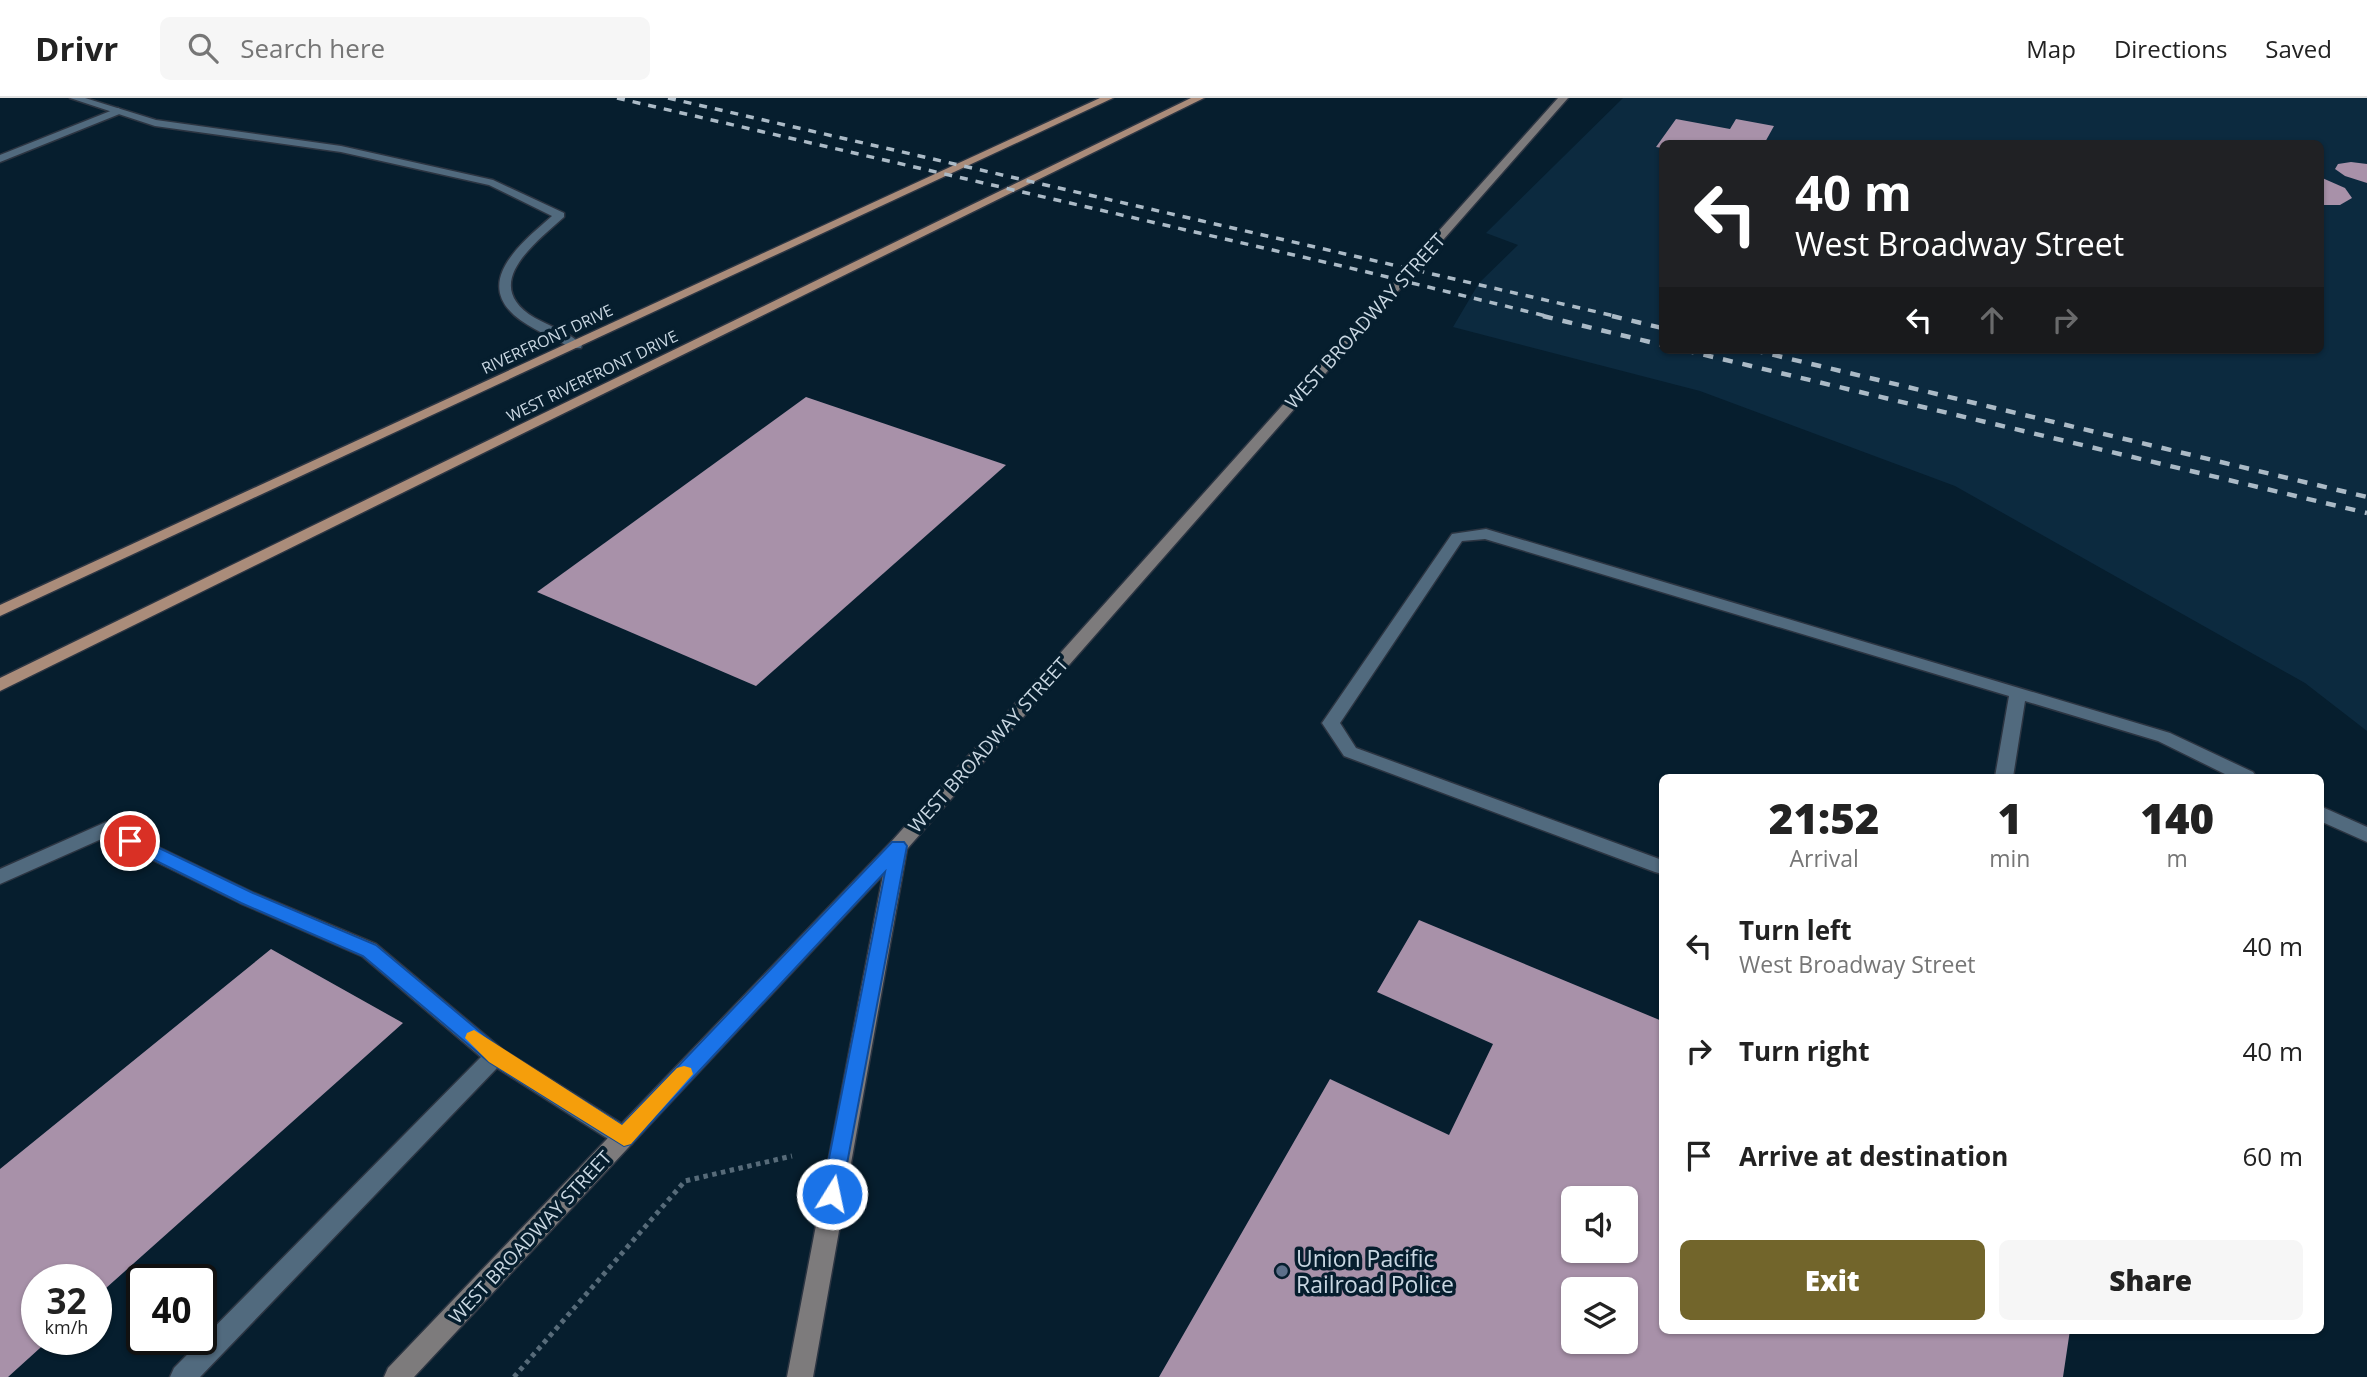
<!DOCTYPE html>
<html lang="en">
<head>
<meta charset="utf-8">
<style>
	body { margin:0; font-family:"Open Sans",sans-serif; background:#f6f6f6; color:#222; height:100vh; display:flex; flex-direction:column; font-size:26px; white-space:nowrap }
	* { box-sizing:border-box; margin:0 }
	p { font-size:23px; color:#767676 }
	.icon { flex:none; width:38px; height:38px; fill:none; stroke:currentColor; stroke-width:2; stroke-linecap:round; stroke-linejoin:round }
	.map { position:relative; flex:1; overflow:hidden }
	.details { position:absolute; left:1659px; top:676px; width:665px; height:560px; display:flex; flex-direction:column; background:#fff; border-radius:10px; box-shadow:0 2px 5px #0004 }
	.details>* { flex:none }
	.hud { position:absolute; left:1659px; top:42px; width:665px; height:214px; border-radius:10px; box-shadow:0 2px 5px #0004; background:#202124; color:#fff; overflow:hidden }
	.tools { position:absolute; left:1561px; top:1088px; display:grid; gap:14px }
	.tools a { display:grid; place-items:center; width:77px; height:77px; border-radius:10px; background:#fff; box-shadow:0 2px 5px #0004; font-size:35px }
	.speed { position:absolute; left:21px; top:1166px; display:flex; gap:14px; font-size:35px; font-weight:700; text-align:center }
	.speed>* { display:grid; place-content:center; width:91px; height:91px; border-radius:50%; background:#fff; box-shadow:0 2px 5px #0004; line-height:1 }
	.speed small { font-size:18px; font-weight:400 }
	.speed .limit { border:4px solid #111; border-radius:10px; background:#fff; color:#111 }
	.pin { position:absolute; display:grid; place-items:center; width:60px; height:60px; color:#fff; margin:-30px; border:4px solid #fff; border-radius:50%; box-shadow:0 2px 7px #0007 }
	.me { position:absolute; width:77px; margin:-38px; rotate:10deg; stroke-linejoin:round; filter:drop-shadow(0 0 5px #0008) }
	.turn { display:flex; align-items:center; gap:24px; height:147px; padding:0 21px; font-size:32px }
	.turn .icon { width:91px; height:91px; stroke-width:2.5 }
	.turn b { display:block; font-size:49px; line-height:60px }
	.lanes { display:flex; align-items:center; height:66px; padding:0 21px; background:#0003; justify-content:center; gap:35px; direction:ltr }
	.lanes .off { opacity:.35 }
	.eta { display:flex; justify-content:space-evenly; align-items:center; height:119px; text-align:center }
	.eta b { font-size:42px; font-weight:800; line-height:49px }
	.cta { display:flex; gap:14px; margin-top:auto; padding:14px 21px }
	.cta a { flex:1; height:80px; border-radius:10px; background:#72652b; color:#fff; font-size:28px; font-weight:800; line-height:80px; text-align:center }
	.cta a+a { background:#f6f6f6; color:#222 }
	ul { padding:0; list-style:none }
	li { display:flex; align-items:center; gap:21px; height:105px; padding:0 21px }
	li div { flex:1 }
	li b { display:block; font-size:26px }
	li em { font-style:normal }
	header { display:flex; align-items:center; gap:42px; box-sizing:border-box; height:98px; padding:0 35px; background:#fff; border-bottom:2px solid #e0e0e0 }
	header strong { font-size:33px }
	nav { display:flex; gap:38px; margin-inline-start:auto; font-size:24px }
	.search { width:490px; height:63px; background:#f6f6f6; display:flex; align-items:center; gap:18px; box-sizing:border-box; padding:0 24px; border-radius:10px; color:#767676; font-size:26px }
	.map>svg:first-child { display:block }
</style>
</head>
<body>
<header>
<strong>Drivr</strong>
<div class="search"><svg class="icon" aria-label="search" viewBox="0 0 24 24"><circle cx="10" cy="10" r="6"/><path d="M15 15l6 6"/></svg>Search here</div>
<nav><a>Map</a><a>Directions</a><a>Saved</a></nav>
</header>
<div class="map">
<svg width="2367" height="1279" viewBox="0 0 2367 1279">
	<rect width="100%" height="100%" fill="#061e2e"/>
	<!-- built -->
	<path fill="#0c2a3f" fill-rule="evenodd" d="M 1623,0 L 2367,0 L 2367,633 L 2305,585 L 1955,388 L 1700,293 L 1453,229 L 1479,185 L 1518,147 L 1486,135 ZM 1662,46 L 2320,46 L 2320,252 L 1662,252 Z"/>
	<!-- building -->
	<g fill="#a891a9" fill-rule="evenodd">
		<path d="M 1676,21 L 1730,31 L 1736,21 L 1774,28 L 1764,46 L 1662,46 L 1662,50 L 1656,49 Z"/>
		<path d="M 2351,64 L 2367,66 L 2367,85 L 2345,78 L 2335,71 L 2338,66 Z"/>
		<path d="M 2320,79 L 2345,90 L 2352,100 L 2340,107 L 2320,107 Z"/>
		<path d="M 806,299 L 1006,367 L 756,588 L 537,494 Z"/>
		<path d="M 1419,822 L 1662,923 L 1662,1232 L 2070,1232 L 2063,1279 L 1159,1279 L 1330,981 L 1449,1037 L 1493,946 L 1377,894 ZM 1573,1101 L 1626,1101 L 1626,1153 L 1573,1153 ZM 1573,1192 L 1626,1192 L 1626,1244 L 1573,1244 Z"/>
		<path d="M 271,851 L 403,925 L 96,1199 L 96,1181 L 37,1181 L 37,1241 L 50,1241 L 8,1279 L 0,1279 L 0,1071 Z"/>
	</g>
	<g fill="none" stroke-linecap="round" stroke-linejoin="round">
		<!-- lane casing -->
		<g stroke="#2c3542" stroke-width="3">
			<g id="lane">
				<path d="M 118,10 L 123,13 L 122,15 L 0,64 L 0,57 Z"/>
				<path d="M 1486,431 L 2170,635 L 2253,674 L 2256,679 L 2231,679 L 2158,643 L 2025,603 L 2013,679 L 1995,679 L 2009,598 L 1485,441 L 1462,443 L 1340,625 L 1356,650 L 1662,762 L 1662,776 L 1655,774 L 1344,658 L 1322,625 L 1452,436 Z"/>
				<path d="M 2320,708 L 2367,729 L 2367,744 L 2320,723 Z"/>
				<path d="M 106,724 L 254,795 L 376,846 L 503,952 L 632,1032 L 635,1039 L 632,1046 L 624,1049 L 616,1046 L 497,970 L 200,1279 L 170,1279 L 174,1270 L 481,959 L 362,858 L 240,805 L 106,739 L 0,786 L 0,771 Z"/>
			</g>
		</g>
		<!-- street casing -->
		<g stroke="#2c3542" stroke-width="3">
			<path id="street" d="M 70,0 L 85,0 L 156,22 L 341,48 L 493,82 L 564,115 L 564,119 C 534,146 479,187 535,220 C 550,228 570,235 582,247 L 581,250 L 571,250 C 553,239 530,231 514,217 C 474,181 525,142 552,118 L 489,87 L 341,54 L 155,28 Z"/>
		</g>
		<!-- secondary casing -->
		<g stroke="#2c3542" stroke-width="3">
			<path id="secondary" d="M 1558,0 L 1568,0 L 907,751 L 813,1279 L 787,1279 L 883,777 L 414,1279 L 384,1279 L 388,1270 L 891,744 Z"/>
		</g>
		<!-- primary casing -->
		<g stroke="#2c3542" stroke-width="3">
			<g id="primary">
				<path d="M 1100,0 L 1113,0 L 0,518 L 0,507 Z"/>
				<path d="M 1191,0 L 1204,0 L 0,593 L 0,580 Z"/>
			</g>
		</g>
		<!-- path -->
		<path stroke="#576b79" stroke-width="5" stroke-dasharray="4.5 4.5" stroke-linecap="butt" d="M 514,1279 L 685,1083 L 792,1058"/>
		<!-- lane -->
		<use href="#lane" fill="#516a7e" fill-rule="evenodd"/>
		<!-- street -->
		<use href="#street" fill="#516a7e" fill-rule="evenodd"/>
		<!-- secondary -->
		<use href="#secondary" fill="#7d7b7c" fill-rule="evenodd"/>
		<!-- primary -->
		<use href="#primary" fill="#aa8c7a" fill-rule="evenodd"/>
		<!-- rail-far1 -->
		<g stroke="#abbac6" stroke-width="3.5" stroke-dasharray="8 8" stroke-linecap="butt">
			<path d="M 617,0 L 1363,173 L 1550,219"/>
			<path d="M 668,0 L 1619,219"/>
		</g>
		<!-- rail -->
		<g stroke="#abbac6" stroke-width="4.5" stroke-dasharray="10 10" stroke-linecap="butt">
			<path d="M 1543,218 L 1662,247"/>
			<path d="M 1612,218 L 1662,230"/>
			<path d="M 1684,252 L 2367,415"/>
			<path d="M 1753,252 L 2367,399"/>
		</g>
	</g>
	<!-- route -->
	<path fill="#1a73e8" stroke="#114b97" stroke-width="2" d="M 130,736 L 253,795 L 376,847 L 502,952 L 622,1027 L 892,744 L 904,744 L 907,748 L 840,1103 L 832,1106 L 825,1103 L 822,1096 L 885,774 L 631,1046 L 624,1048 L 489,964 L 363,858 L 241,805 L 124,747 L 121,743 L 124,738 Z"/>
	<!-- slow -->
	<path fill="#f59e0b" d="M 474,932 L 622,1027 L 677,970 L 684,968 L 691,970 L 693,976 L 631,1046 L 624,1048 L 489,964 L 465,940 L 467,935 Z"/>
	<!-- markers -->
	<circle fill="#5c6f8a" stroke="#061e2e" stroke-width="2.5" cx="1282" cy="1173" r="7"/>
	<g text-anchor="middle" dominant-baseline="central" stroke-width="7" stroke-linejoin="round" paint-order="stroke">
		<!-- far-street labels -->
		<g font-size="16" fill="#c9d7e2" stroke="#061e2e">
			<text transform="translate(547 241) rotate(-25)">RIVERFRONT DRIVE</text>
			<text transform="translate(592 278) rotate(-26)">WEST RIVERFRONT DRIVE</text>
		</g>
		<!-- street labels -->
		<g font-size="19" fill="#c9d7e2" stroke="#061e2e">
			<text transform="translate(1365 223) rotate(-48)">WEST BROADWAY STREET</text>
			<text transform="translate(988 647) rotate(-48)">WEST BROADWAY STREET</text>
			<text transform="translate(530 1139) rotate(-47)">WEST BROADWAY STREET</text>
		</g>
		<!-- near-poi labels -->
		<g font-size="23" fill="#c9d7e2" stroke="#061e2e" text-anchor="start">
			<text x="1296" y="1160">Union Pacific<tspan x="1296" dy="26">Railroad Police</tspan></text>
		</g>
	</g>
</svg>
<div class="tools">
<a><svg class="icon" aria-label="sound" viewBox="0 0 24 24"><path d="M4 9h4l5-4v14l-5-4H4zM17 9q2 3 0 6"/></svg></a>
<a><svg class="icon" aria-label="layers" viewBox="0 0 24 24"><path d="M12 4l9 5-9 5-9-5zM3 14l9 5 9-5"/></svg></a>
</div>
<div class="speed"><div>32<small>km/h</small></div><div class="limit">40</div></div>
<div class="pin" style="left:130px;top:743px;background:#d93025"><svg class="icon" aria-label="arrive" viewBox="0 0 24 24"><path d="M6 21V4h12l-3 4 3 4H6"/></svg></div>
<svg class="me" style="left:832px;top:1096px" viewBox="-20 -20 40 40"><circle r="17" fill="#1a73e8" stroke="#fff" stroke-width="3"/><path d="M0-11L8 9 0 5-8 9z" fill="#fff"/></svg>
<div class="hud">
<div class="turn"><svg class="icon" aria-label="left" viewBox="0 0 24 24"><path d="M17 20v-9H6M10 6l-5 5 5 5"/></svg><div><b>40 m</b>West Broadway Street</div></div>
<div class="lanes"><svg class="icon" aria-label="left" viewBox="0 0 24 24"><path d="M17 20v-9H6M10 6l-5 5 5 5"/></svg><svg class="icon off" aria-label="ahead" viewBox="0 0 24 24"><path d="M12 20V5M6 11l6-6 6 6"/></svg><svg class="icon off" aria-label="right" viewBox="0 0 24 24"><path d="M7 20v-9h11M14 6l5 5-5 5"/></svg></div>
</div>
<section class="details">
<div class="eta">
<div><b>21:52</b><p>Arrival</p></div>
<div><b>1</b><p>min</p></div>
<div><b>140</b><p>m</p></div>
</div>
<ul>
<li><svg class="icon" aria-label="left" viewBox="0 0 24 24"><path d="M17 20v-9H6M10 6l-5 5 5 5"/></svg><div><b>Turn left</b><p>West Broadway Street</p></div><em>40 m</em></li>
<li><svg class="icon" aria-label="right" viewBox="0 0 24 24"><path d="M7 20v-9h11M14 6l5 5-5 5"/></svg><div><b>Turn right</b></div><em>40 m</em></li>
<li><svg class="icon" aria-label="arrive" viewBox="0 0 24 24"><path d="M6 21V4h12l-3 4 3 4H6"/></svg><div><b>Arrive at destination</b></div><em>60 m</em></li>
</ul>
<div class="cta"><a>Exit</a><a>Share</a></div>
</section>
</div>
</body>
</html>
